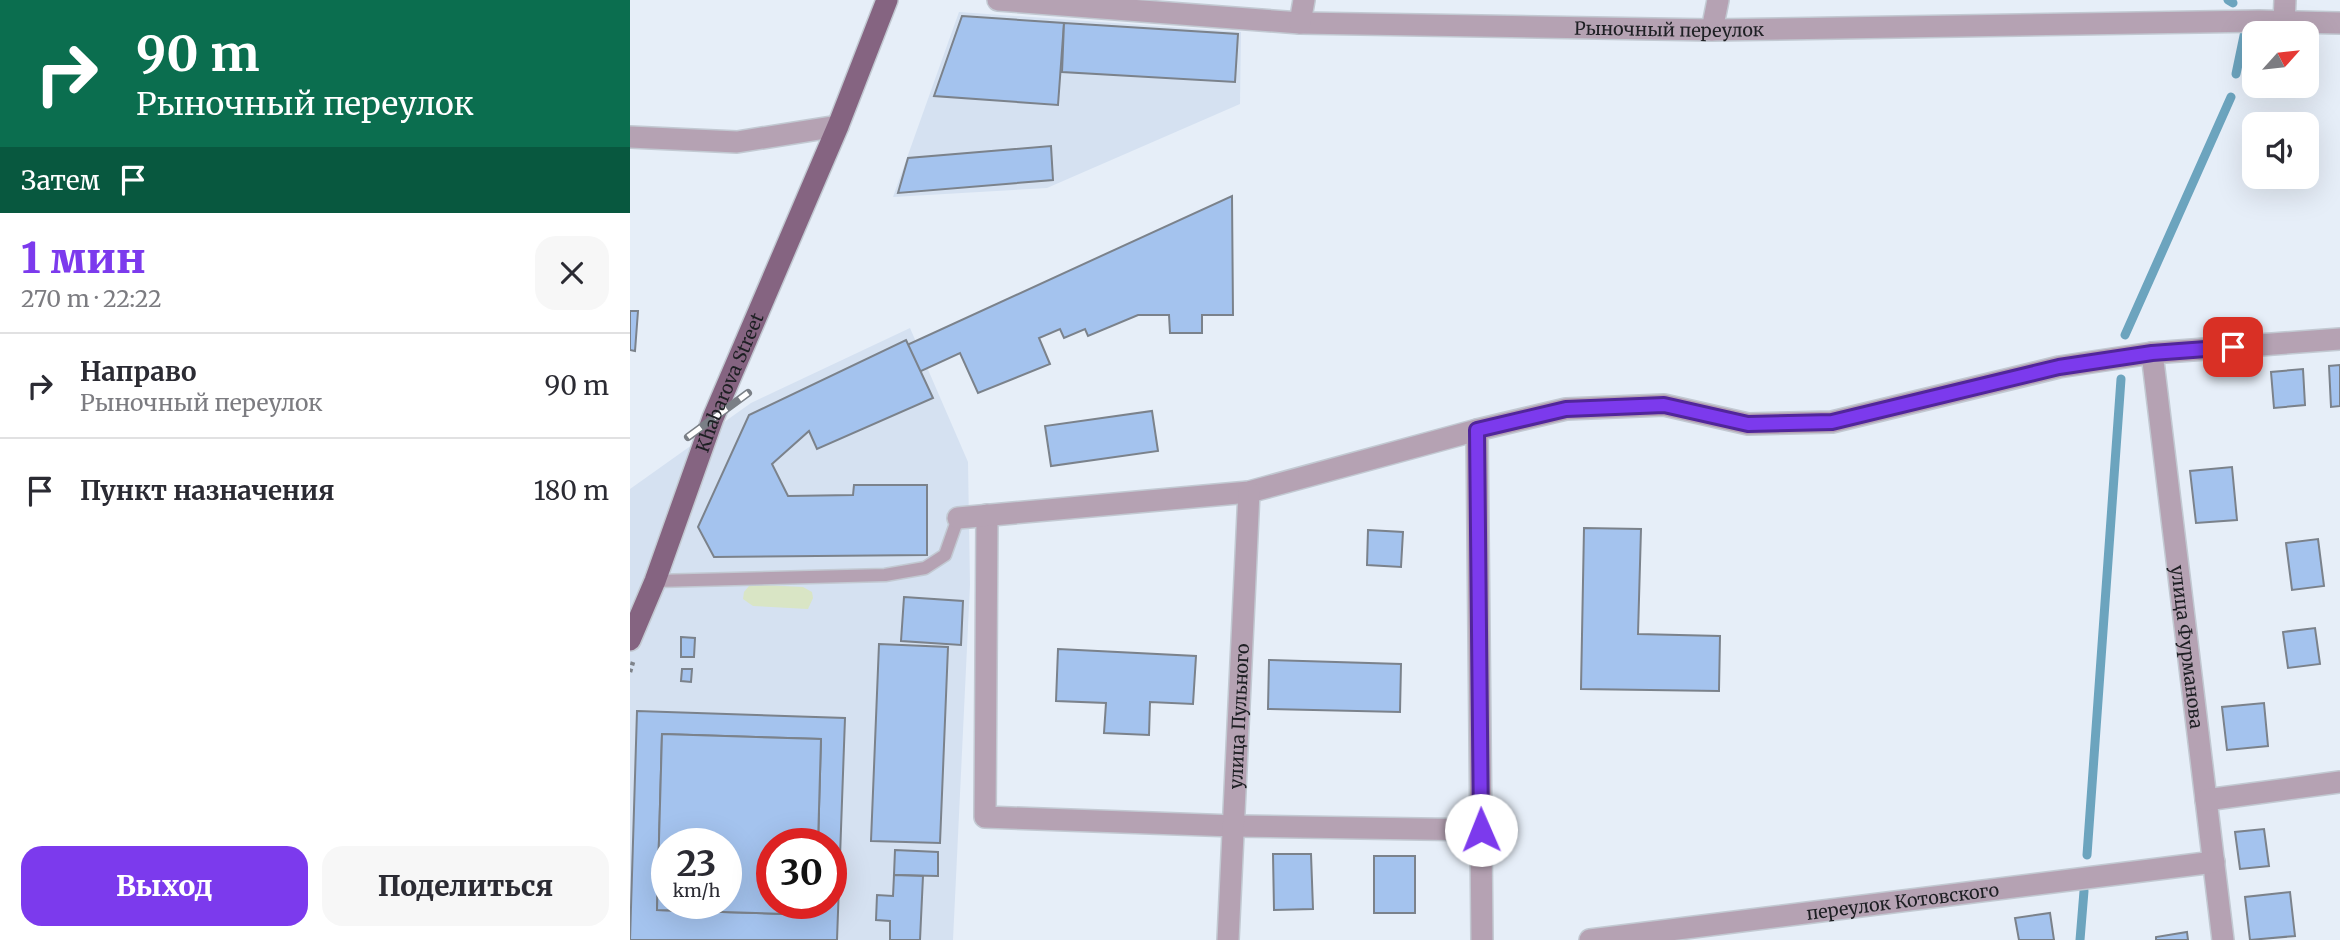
<!DOCTYPE html>
<html lang="ru">
<head>
<meta charset="utf-8">
<style>
	body { margin:0; font-family:Merriweather,serif; background:#f7f7f7; color:#2b2b33; height:100vh; display:flex; flex-direction:column; font-size:26px; white-space:nowrap }
	* { box-sizing:border-box; margin:0 }
	p { font-size:23px; color:#7c7c81 }
	.icon { flex:none; width:38px; height:38px; fill:none; stroke:currentColor; stroke-width:2; stroke-linecap:round; stroke-linejoin:round }
	.map { position:relative; flex:1; overflow:hidden }
	.sheet { display:flex; flex-direction:column; background:#fff; width:630px }
	.sheet>* { flex:none }
	.top-card { background:#0b6e4f; color:#fff; overflow:hidden }
	.needle { width:46px; rotate:63deg }
	.fabs { position:absolute; left:1612px; top:21px; display:grid; gap:14px }
	.fabs a { display:grid; place-items:center; width:77px; height:77px; border-radius:14px; background:#fff; box-shadow:0 7px 28px #0002; font-size:35px }
	.speed { position:absolute; left:21px; top:828px; display:flex; gap:14px; font-size:35px; font-weight:700; text-align:center }
	.speed>* { display:grid; place-content:center; width:91px; height:91px; border-radius:50%; background:#fff; box-shadow:0 7px 28px #0002; line-height:1 }
	.speed small { font-size:18px; font-weight:400 }
	.speed .limit { border:10px solid #d22; background:#fff; color:#111 }
	.pin { position:absolute; display:grid; place-items:center; width:60px; height:60px; color:#fff; margin:-30px; border-radius:14px; box-shadow:0 4px 10px #0006 }
	.me { position:absolute; width:77px; margin:-38px; rotate:359deg; stroke-linejoin:round; filter:drop-shadow(0 0 5px #0008) }
	.turn { display:flex; align-items:center; gap:24px; height:147px; padding:0 21px; font-size:32px }
	.turn .icon { width:91px; height:91px; stroke-width:2.5 }
	.turn b { display:block; font-size:49px; line-height:60px }
	.then { display:flex; align-items:center; height:66px; padding:0 21px; background:#0003; gap:14px; font-size:26px }
	.round { display:grid; place-items:center; flex:none; width:74px; height:74px; border-radius:21px; background:#f7f7f7 }
	.overview { display:flex; align-items:center; justify-content:space-between; height:119px; padding:0 21px }
	h1 { font-size:42px; font-weight:800; line-height:52px; color:#7c3aed }
	.action { display:flex; gap:14px; margin-top:auto; padding:14px 21px }
	.action a { flex:1; height:80px; border-radius:21px; background:#7c3aed; color:#fff; font-size:28px; font-weight:800; line-height:80px; text-align:center }
	.action a+a { background:#f7f7f7; color:#2b2b33 }
	ul { padding:0; list-style:none }
	li { display:flex; align-items:center; gap:21px; height:105px; padding:0 21px; border-top:2px solid #e1e1e2 }
	li div { flex:1 }
	li b { display:block; font-size:26px }
	li em { font-style:normal }
	main { display:flex; flex:1; min-height:0 }
	.map>svg:first-child { display:block }
</style>
</head>
<body>
<main>
<section class="sheet">
<div class="top-card">
<div class="turn"><svg class="icon" aria-label="right" viewBox="0 0 24 24"><path d="M7 20v-9h11M14 6l5 5-5 5"/></svg><div><b>90 m</b>Рыночный переулок</div></div>
<div class="then">Затем<svg class="icon" aria-label="arrive" viewBox="0 0 24 24"><path d="M6 21V4h12l-3 4 3 4H6"/></svg></div>
</div>
<div class="overview"><div><h1>1 мин</h1><p>270 m · 22:22</p></div><a class="round"><svg class="icon" aria-label="close" viewBox="0 0 24 24"><path d="M6 6l12 12M18 6L6 18"/></svg></a></div>
<ul>
<li><svg class="icon" aria-label="right" viewBox="0 0 24 24"><path d="M7 20v-9h11M14 6l5 5-5 5"/></svg><div><b>Направо</b><p>Рыночный переулок</p></div><em>90 m</em></li>
<li><svg class="icon" aria-label="arrive" viewBox="0 0 24 24"><path d="M6 21V4h12l-3 4 3 4H6"/></svg><div><b>Пункт назначения</b></div><em>180 m</em></li>
</ul>
<div class="action"><a>Выход</a><a>Поделиться</a></div>
</section>
<div class="map">
<svg width="1710" height="940" viewBox="0 0 1710 940">
	<rect width="100%" height="100%" fill="#e6eef8"/>
	<!-- built -->
	<g fill="#d5e1f1" fill-rule="evenodd">
		<path d="M 329,12 L 611,32 L 610,104 L 417,188 L 263,197 Z"/>
		<path d="M 280,328 L 338,462 L 340,585 L 323,940 L 0,940 L 0,489 L 121,403 ZM 37,844 L 96,844 L 96,903 L 37,903 ZM 142,844 L 201,844 L 201,903 L 142,903 Z"/>
	</g>
	<!-- green -->
	<path fill="#d9e5c5" d="M 130,585 L 173,587 L 182,592 L 183,598 L 178,609 L 123,606 L 113,599 L 114,592 L 119,586 Z"/>
	<g fill="none" stroke-linecap="round" stroke-linejoin="round">
		<!-- stream -->
		<g stroke="#6ca4be" stroke-width="9">
			<path d="M 1598,0 L 1603,3"/>
			<path d="M 1606,74 L 1615,31"/>
			<path d="M 1495,335 L 1601,97"/>
			<path d="M 1457,855 L 1491,379"/>
			<path d="M 1450,940 L 1454,891"/>
		</g>
	</g>
	<!-- building -->
	<g fill="#a4c3ee" stroke="#7b828b" stroke-width="2" fill-rule="evenodd">
		<path d="M 332,16 L 434,23 L 428,105 L 304,96 Z"/>
		<path d="M 434,23 L 608,34 L 605,82 L 432,72 Z"/>
		<path d="M 421,146 L 423,180 L 268,193 L 278,158 Z"/>
		<path d="M 602,196 L 603,315 L 572,315 L 572,333 L 540,333 L 539,315 L 508,315 L 458,336 L 455,329 L 434,338 L 430,329 L 409,338 L 420,364 L 348,393 L 330,353 L 289,372 L 277,345 Z"/>
		<path d="M 0,311 L 8,311 L 5,351 L 0,350 Z"/>
		<path d="M 276,340 L 303,398 L 187,449 L 179,431 L 142,464 L 158,496 L 223,495 L 224,485 L 297,485 L 297,555 L 84,557 L 68,527 L 119,415 Z"/>
		<path d="M 1710,365 L 1710,406 L 1701,407 L 1699,366 Z"/>
		<path d="M 1673,369 L 1675,405 L 1644,408 L 1641,372 Z"/>
		<path d="M 522,411 L 528,451 L 421,466 L 415,426 Z"/>
		<path d="M 1602,467 L 1607,520 L 1566,523 L 1560,471 Z"/>
		<path d="M 954,528 L 1011,529 L 1008,634 L 1090,636 L 1089,691 L 951,689 Z"/>
		<path d="M 738,530 L 773,532 L 771,567 L 737,565 Z"/>
		<path d="M 1688,539 L 1694,586 L 1662,590 L 1656,543 Z"/>
		<path d="M 274,597 L 333,601 L 331,645 L 271,641 Z"/>
		<path d="M 1685,628 L 1690,664 L 1658,668 L 1653,632 Z"/>
		<path d="M 51,637 L 65,638 L 64,657 L 51,657 Z"/>
		<path d="M 249,644 L 318,647 L 310,843 L 241,841 Z"/>
		<path d="M 428,649 L 566,656 L 563,704 L 520,702 L 519,735 L 474,733 L 476,703 L 426,701 Z"/>
		<path d="M 639,660 L 771,664 L 770,712 L 638,709 Z"/>
		<path d="M 52,669 L 62,669 L 61,682 L 51,681 Z"/>
		<path d="M 1634,703 L 1638,746 L 1597,750 L 1592,707 Z"/>
		<path d="M 7,711 L 215,718 L 207,940 L 0,940 ZM 32,734 L 191,739 L 188,844 L 201,844 L 201,903 L 186,903 L 186,915 L 27,910 Z"/>
		<path d="M 32,734 L 191,739 L 188,844 L 142,844 L 142,903 L 186,903 L 186,915 L 27,910 ZM 37,844 L 96,844 L 96,903 L 37,903 Z"/>
		<path d="M 1634,829 L 1639,866 L 1610,869 L 1605,832 Z"/>
		<path d="M 265,850 L 308,852 L 308,876 L 264,875 Z"/>
		<path d="M 643,854 L 681,854 L 683,909 L 644,910 Z"/>
		<rect x="744" y="856" width="41" height="57"/>
		<path d="M 264,875 L 293,876 L 290,940 L 260,940 L 260,921 L 246,920 L 247,895 L 263,896 Z"/>
		<path d="M 1660,892 L 1665,936 L 1620,940 L 1615,897 Z"/>
		<path d="M 1420,913 L 1424,940 L 1389,940 L 1385,918 Z"/>
		<path d="M 1557,932 L 1558,940 L 1526,940 L 1526,937 Z"/>
	</g>
	<g fill="none" stroke-linecap="round" stroke-linejoin="round">
		<!-- service casing -->
		<g stroke="#c2c9d2" stroke-width="15">
			<path id="service" d="M 25,581 L 255,575 L 295,568 L 315,555 L 328,518"/>
		</g>
		<!-- minor casing -->
		<g stroke="#c2c9d2" stroke-width="24">
			<g id="minor">
				<path id="s1" d="M 368,0 L 670,23 L 1082,30 L 1629,21 L 1710,23"/>
				<path d="M 670,23 L 674,0"/>
				<path d="M 1654,23 L 1655,0"/>
				<path d="M 1082,30 L 1088,0"/>
				<path d="M 0,137 L 107,142 L 208,126"/>
				<path id="s2" d="M 1522,353 L 1593,940"/>
				<path d="M 847,430 L 852,940"/>
				<path d="M 357,515 L 355,817 L 604,826 L 851,830"/>
				<path d="M 328,518 L 619,492 L 847,430 L 936,409 L 1034,405 L 1118,424 L 1202,422 L 1429,367 L 1522,353 L 1710,339"/>
				<path d="M 1576,800 L 1710,782"/>
				<path id="s3" d="M 598,940 L 619,492"/>
				<path id="s4" d="M 960,940 L 1584,862"/>
			</g>
		</g>
		<!-- primary casing -->
		<g stroke="#c2c9d2" stroke-width="24">
			<g id="primary">
				<path id="s5" d="M 0,640 L 25,581 L 83,418 L 208,126 L 257,0"/>
			</g>
		</g>
		<!-- path -->
		<path stroke="#7f848b" stroke-width="4.5" stroke-dasharray="3.5 3.5" stroke-linecap="butt" d="M 0,672 L 3,662"/>
		<!-- service -->
		<use href="#service" stroke="#b5a2b3" stroke-width="12"/>
		<!-- minor -->
		<use href="#minor" stroke="#b5a2b3" stroke-width="21"/>
		<!-- primary -->
		<use href="#primary" stroke="#856481" stroke-width="21"/>
		<!-- rail casing -->
		<g stroke="#7a7f86" stroke-width="8">
			<path id="rail" d="M 58,437 L 118,393"/>
		</g>
		<!-- rail -->
		<use href="#rail" stroke="#fff" stroke-width="5" stroke-dasharray="16" stroke-linecap="butt"/>
	</g>
	<g fill="none" stroke-linecap="round" stroke-linejoin="round">
		<!-- route casing -->
		<g stroke="#51269a" stroke-width="18">
			<path id="route" d="M 851,830 L 847,430 L 936,409 L 1034,405 L 1118,424 L 1202,422 L 1429,367 L 1522,353 L 1603,347"/>
		</g>
		<!-- route -->
		<use href="#route" stroke="#7c3aed" stroke-width="12"/>
	</g>
	<g text-anchor="middle" dominant-baseline="central" stroke-width="5" stroke-linejoin="round" paint-order="stroke">
		<!-- street labels -->
		<g font-size="18" fill="#1d1f23" stroke="#fff">
			<text stroke="none"><textPath href="#s1" startOffset="672">Рыночный переулок</textPath></text>
			<text stroke="none"><textPath href="#s5" startOffset="276">Khabarova Street</textPath></text>
			<text stroke="none"><textPath href="#s2" startOffset="296">улица Фурманова</textPath></text>
			<text stroke="none"><textPath href="#s3" startOffset="224">улица Пульного</textPath></text>
			<text stroke="none"><textPath href="#s4" startOffset="315">переулок Котовского</textPath></text>
		</g>
	</g>
</svg>
<div class="fabs">
<a><svg class="needle" viewBox="-14 -14 28 28"><path d="M0-13l5 13h-10z" fill="#e53935"/><path d="M0 13l5-13h-10z" fill="#7c7c81"/></svg></a>
<a><svg class="icon" aria-label="sound" viewBox="0 0 24 24"><path d="M4 9h4l5-4v14l-5-4H4zM17 9q2 3 0 6"/></svg></a>
</div>
<div class="speed"><div>23<small>km/h</small></div><div class="limit">30</div></div>
<div class="pin" style="left:1603px;top:347px;background:#d93025"><svg class="icon" aria-label="arrive" viewBox="0 0 24 24"><path d="M6 21V4h12l-3 4 3 4H6"/></svg></div>
<svg class="me" style="left:851px;top:830px" viewBox="-20 -20 40 40"><circle r="19" fill="#fff"/><path d="M0-13L10 11 0 6-10 11z" fill="#7c3aed"/></svg>
</div>
</main>
</body>
</html>
